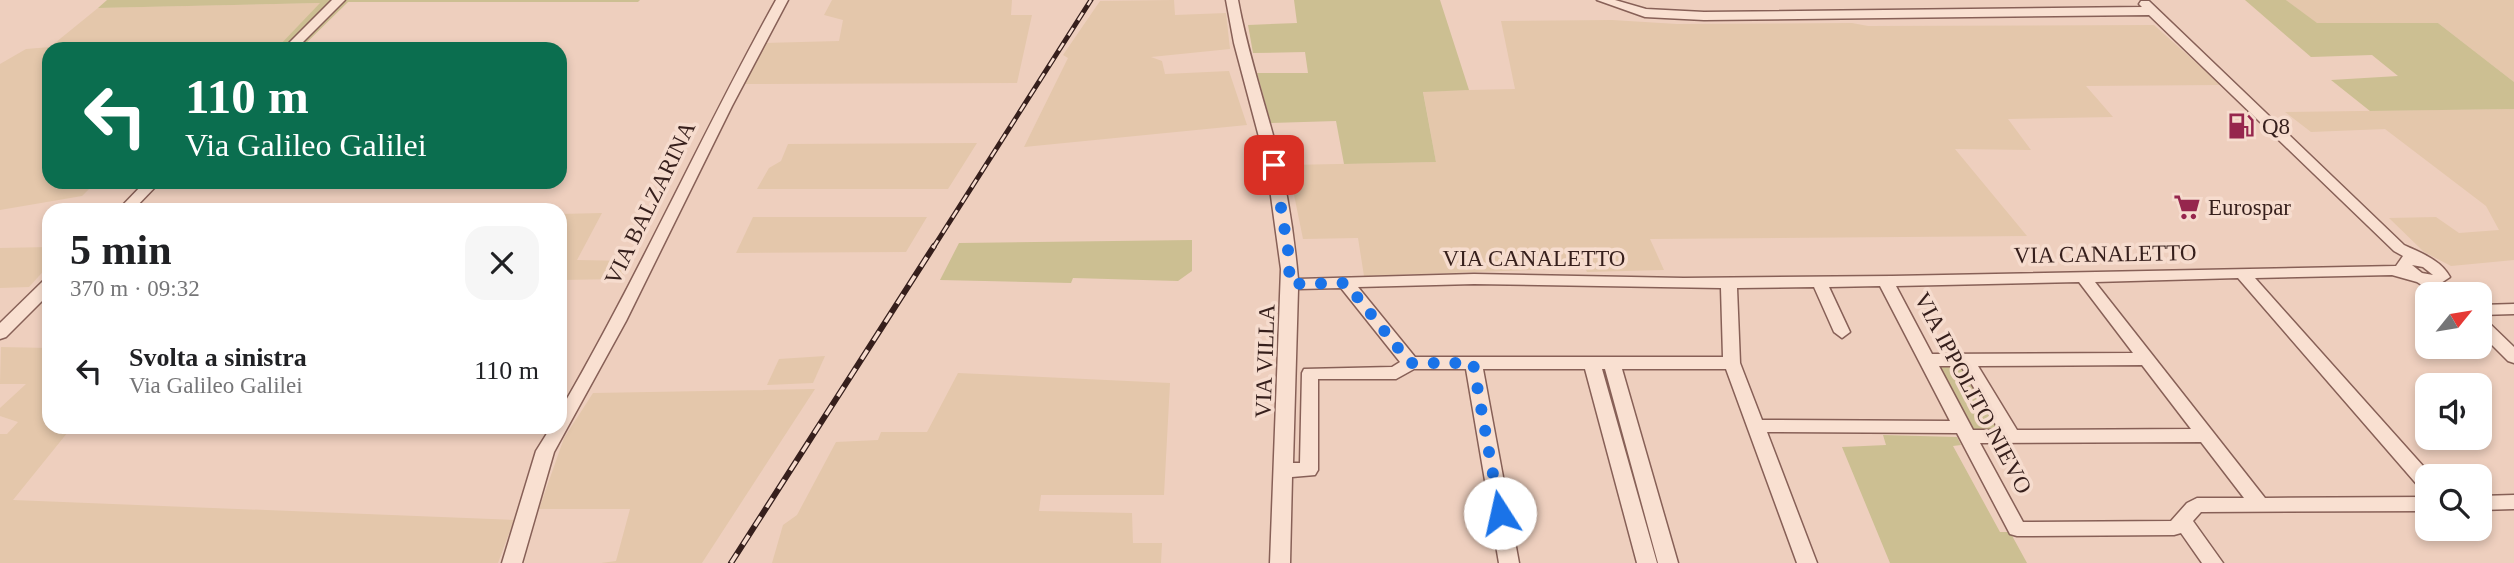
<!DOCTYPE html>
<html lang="it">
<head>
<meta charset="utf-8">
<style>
	body { margin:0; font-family:"Times New Roman",serif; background:#f6f6f6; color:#202124; height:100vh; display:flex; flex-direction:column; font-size:26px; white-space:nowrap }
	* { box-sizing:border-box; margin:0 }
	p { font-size:23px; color:#757577 }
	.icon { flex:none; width:38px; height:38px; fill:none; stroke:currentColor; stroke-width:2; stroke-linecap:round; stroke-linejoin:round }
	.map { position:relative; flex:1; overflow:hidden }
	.details { position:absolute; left:42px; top:203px; width:525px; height:231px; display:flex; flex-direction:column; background:#fff; border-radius:21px; box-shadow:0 4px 10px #0003 }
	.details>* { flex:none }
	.hud { position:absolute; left:42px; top:42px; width:525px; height:147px; border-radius:21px; box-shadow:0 4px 10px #0003; background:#0b6e4f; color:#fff; overflow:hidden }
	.needle { width:46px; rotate:60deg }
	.buttons { position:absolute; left:2415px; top:282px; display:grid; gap:14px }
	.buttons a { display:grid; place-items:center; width:77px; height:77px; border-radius:14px; background:#fff; box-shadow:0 4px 10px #0003; font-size:35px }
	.pin { position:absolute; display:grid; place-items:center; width:60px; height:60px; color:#fff; margin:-30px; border-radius:14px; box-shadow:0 4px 10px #0006 }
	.me { position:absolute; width:77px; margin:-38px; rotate:350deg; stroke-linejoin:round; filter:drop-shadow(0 0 5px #0008) }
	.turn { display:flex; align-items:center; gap:24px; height:147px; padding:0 28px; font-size:32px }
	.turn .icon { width:91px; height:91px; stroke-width:2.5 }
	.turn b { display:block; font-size:49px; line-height:60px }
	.round { display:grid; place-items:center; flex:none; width:74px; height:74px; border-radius:21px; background:#f6f6f6 }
	.head { display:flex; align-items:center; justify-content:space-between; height:119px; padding:0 28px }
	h1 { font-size:42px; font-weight:600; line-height:52px }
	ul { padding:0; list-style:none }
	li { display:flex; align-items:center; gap:21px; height:98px; padding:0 28px }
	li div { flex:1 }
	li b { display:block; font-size:26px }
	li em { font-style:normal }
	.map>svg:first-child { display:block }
</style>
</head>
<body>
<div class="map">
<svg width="2514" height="563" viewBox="0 0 2514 563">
	<rect width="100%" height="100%" fill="#eecfbe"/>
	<!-- farmland -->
	<g fill="#e4c7ab">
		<path d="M 832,0 L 1012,0 L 1011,15 L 1032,15 L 1017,83 L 742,84 L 764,43 L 839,41 L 843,20 L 824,15 Z"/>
		<path d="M 1174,0 L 1175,15 L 1226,13 L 1230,49 L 1151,57 L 1162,61 L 1165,74 L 1229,71 L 1247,125 L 1024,147 L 1068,58 L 1063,55 L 1100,1 Z"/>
		<path d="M 2286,0 L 2514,0 L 2514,82 L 2438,23 L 2316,23 Z"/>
		<path d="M 321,3 L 276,49 L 49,49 L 49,182 L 96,182 L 82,196 L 0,210 L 0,64 L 26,49 L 50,47 L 98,8 Z"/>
		<path d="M 1612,20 L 1677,24 L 1852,23 L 1868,26 L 2154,25 L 2221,85 L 2086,86 L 2113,117 L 2008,119 L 2031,150 L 1955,149 L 2027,236 L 1650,239 L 1664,270 L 1587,272 L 1585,268 L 1364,276 L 1358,238 L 1303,239 L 1288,165 L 1436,162 L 1423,91 L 1515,89 L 1501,21 Z"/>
		<path d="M 2514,109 L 2514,260 L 2451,266 L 2424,252 L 2389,218 L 2436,217 L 2459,233 L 2499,230 L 2486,206 L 2385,129 L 2311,132 L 2285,112 Z"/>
		<path d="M 977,143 L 948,189 L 757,189 L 769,168 L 781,161 L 788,144 Z"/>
		<path d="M 602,213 L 577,260 L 631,261 L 621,279 L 560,280 L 560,214 Z"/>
		<path d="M 753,217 L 927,217 L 906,252 L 736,253 Z"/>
		<path d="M 49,247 L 49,265 L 29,287 L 0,288 L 0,248 Z"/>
		<path d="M 1,347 L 49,348 L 49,427 L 72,427 L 13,500 L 514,520 L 498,563 L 0,563 L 0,434 L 7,434 L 18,422 L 0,416 L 0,408 L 26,384 L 0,384 Z"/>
		<path d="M 825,356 L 813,383 L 767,385 L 779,359 Z"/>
		<path d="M 958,373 L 1170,383 L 1164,495 L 1041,495 L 1039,511 L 1132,513 L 1133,543 L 1162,543 L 1161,563 L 772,563 L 783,525 L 797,515 L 836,442 L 878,440 L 881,432 L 927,432 Z"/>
		<path d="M 815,389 L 702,563 L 601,563 L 616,561 L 630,509 L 539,509 L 564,438 L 593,393 Z"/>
	</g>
	<!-- green -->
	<g fill="#ccbf92">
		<path d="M 107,0 L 640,0 L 638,2 L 348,2 L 300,49 L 276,49 L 320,3 L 98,8 Z"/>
		<path d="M 1294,0 L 1440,0 L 1469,90 L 1423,92 L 1436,162 L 1344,164 L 1336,121 L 1271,123 L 1257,73 L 1308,73 L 1305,52 L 1253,53 L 1248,25 L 1297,23 Z"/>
		<path d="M 2245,0 L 2286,0 L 2317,23 L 2438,23 L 2514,82 L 2514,109 L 2370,111 L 2331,80 L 2398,76 L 2372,55 L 2311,57 Z"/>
		<path d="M 1192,240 L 1192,271 L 1178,281 L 1073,278 L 1071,283 L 940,280 L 959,243 Z"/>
		<path d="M 1964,362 L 2007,434 L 1975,434 L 1936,363 Z"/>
		<path d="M 1883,435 L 1957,437 L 1961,445 L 1953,446 L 2000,532 L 2010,532 L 2027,563 L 1890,563 L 1842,447 L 1886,445 Z"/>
	</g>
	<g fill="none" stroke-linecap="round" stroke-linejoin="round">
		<!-- minor casing -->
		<g stroke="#876057" stroke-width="3">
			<g id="minor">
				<path d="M 332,0 L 345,0 L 296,49 L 283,49 Z"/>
				<path d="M 776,0 L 788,0 L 732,106 L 626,321 L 554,452 L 522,563 L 502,563 L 536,451 L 551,427 L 560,427 L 560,411 C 638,277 701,135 776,0 Z"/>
				<path d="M 1226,0 L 1238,0 C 1247,50 1263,97 1276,146 C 1287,189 1294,234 1298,279 L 1474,274 L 1684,278 L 1892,276 L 2396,266 L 2403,256 L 2394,251 L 2149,15 L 1704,20 L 1645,17 L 1597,0 L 1615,0 L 1646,9 L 1704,12 L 2142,7 L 2139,4 L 2141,1 L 2149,1 L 2404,245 C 2421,253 2441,260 2450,277 L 2441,283 L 2456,294 L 2436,294 L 2417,282 L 2392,275 L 2255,278 L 2432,476 L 2427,476 L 2427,490 L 2420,488 L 2238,278 L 2095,282 L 2265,498 L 2427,497 L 2427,511 L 2201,512 L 2193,521 L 2223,563 L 2202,563 L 2181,533 L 2174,535 L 2017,536 L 2010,534 L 1957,433 L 1767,432 L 1817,563 L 1797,563 L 1726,369 L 1622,369 L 1678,563 L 1658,563 L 1605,369 L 1602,369 L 1657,563 L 1637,563 L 1585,369 L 1483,369 L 1519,563 L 1499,563 L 1466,369 L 1414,369 L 1396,379 L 1318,379 L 1318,470 L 1315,475 L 1292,477 L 1290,563 L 1270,563 L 1281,269 L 1267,167 L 1234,43 ZM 2412,265 L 2423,267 L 2433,275 L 2422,273 ZM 2079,282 L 2133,353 L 1932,354 L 1896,286 ZM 1474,284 L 1721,288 L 1723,357 L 1415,357 L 1358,287 ZM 1880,286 L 1950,421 L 1762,420 L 1740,363 L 1737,288 L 1814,287 L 1834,332 L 1842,338 L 1850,332 L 1829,287 ZM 1341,288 L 1400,362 L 1392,367 L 1304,369 L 1302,373 L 1300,463 L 1293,463 L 1298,289 ZM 2142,365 L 2191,429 L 2017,430 L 1978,366 ZM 1939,366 L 1961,366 L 1999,430 L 1973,430 ZM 2201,442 L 2244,498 L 2197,498 L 2187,503 L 2171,521 L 2023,522 L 1980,443 Z"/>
				<path d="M 145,182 L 160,182 L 133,210 L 118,210 Z"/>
				<path d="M 49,280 L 49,294 L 6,337 L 0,339 L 0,323 L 43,281 Z"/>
				<path d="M 2514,304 L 2514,314 L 2480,315 L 2480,305 Z"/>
				<path d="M 2480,319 L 2486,320 L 2514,347 L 2514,363 L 2508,361 L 2480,333 Z"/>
				<path d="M 2514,495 L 2514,509 L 2480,510 L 2480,496 Z"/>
			</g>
		</g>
		<!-- minor -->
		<use href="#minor" fill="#f9e0d1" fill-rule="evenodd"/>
		<!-- rail-far1 casing -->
		<g stroke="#361f1c" stroke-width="5">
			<path id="rail-far1" d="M 933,248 L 1091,0"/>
		</g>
		<!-- rail casing -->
		<g stroke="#361f1c" stroke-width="6">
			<path id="rail" d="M 731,563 L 934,246"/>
		</g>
		<!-- rail-far1 -->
		<use href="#rail-far1" stroke="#f6dcce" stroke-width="2.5" stroke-dasharray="9" stroke-linecap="butt"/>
		<!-- rail -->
		<use href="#rail" stroke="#f6dcce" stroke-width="3.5" stroke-dasharray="11" stroke-linecap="butt"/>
	</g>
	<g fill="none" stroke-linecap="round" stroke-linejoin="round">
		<!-- route -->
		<path stroke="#1a73e8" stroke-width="12" stroke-dasharray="0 21.6" d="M 1274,165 L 1288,250 L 1290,284 L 1346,283 L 1410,363 L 1473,363 L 1500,513"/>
	</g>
	<!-- icons -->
	<defs>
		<g id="fuel-bare" transform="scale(2.1)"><path d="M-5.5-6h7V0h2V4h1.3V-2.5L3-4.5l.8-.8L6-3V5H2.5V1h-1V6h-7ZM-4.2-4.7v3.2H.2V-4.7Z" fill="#96264d" stroke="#f6dcce" stroke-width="2.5" paint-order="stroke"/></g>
		<g id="supermarket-bare" transform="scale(2.1)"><path d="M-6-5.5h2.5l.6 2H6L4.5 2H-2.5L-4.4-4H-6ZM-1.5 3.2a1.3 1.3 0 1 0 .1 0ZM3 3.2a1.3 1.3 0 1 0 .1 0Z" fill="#96264d" stroke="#f6dcce" stroke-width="2.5" paint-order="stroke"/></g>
	</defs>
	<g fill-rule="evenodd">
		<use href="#fuel-bare" x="2241" y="126"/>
		<use href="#supermarket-bare" x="2187" y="207"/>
	</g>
	<g text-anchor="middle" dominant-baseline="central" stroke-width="7" stroke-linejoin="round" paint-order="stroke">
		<!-- poi labels -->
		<g font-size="23" fill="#361f1c" stroke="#f6dcce" text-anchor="start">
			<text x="2262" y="126">Q8</text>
			<text x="2208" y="207">Eurospar</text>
		</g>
		<!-- street labels -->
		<g font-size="23" fill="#361f1c" stroke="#f6dcce">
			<text transform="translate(650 203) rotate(-64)">VIA BALZARINA</text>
			<text transform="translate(2105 254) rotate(-1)">VIA CANALETTO</text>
			<text x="1534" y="258">VIA CANALETTO</text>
			<text transform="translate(1265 361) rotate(-88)">VIA VILLA</text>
			<text transform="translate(1973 393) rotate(62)">VIA IPPOLITO NIEVO</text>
		</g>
	</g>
</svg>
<div class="buttons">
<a><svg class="needle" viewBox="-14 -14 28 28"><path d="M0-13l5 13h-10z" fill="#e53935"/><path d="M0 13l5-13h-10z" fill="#757577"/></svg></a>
<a><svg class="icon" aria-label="sound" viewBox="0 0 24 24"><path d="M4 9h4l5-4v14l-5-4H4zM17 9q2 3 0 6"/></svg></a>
<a><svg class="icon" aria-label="search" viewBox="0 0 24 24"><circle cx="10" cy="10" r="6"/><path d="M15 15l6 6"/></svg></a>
</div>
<div class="pin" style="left:1274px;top:165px;background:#d93025"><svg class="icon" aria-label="arrive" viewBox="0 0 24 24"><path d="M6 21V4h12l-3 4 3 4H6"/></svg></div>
<svg class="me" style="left:1500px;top:513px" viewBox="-20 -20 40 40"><circle r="19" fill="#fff"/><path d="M0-13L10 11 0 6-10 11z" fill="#1a73e8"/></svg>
<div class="hud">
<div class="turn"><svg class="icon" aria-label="left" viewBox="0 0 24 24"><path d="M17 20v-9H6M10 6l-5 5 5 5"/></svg><div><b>110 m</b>Via Galileo Galilei</div></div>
</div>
<section class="details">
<div class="head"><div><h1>5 min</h1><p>370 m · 09:32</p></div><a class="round"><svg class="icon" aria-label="close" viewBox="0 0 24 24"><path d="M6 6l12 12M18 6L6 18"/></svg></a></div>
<ul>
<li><svg class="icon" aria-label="left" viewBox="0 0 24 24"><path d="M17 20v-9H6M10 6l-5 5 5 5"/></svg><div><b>Svolta a sinistra</b><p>Via Galileo Galilei</p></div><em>110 m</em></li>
</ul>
</section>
</div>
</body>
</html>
